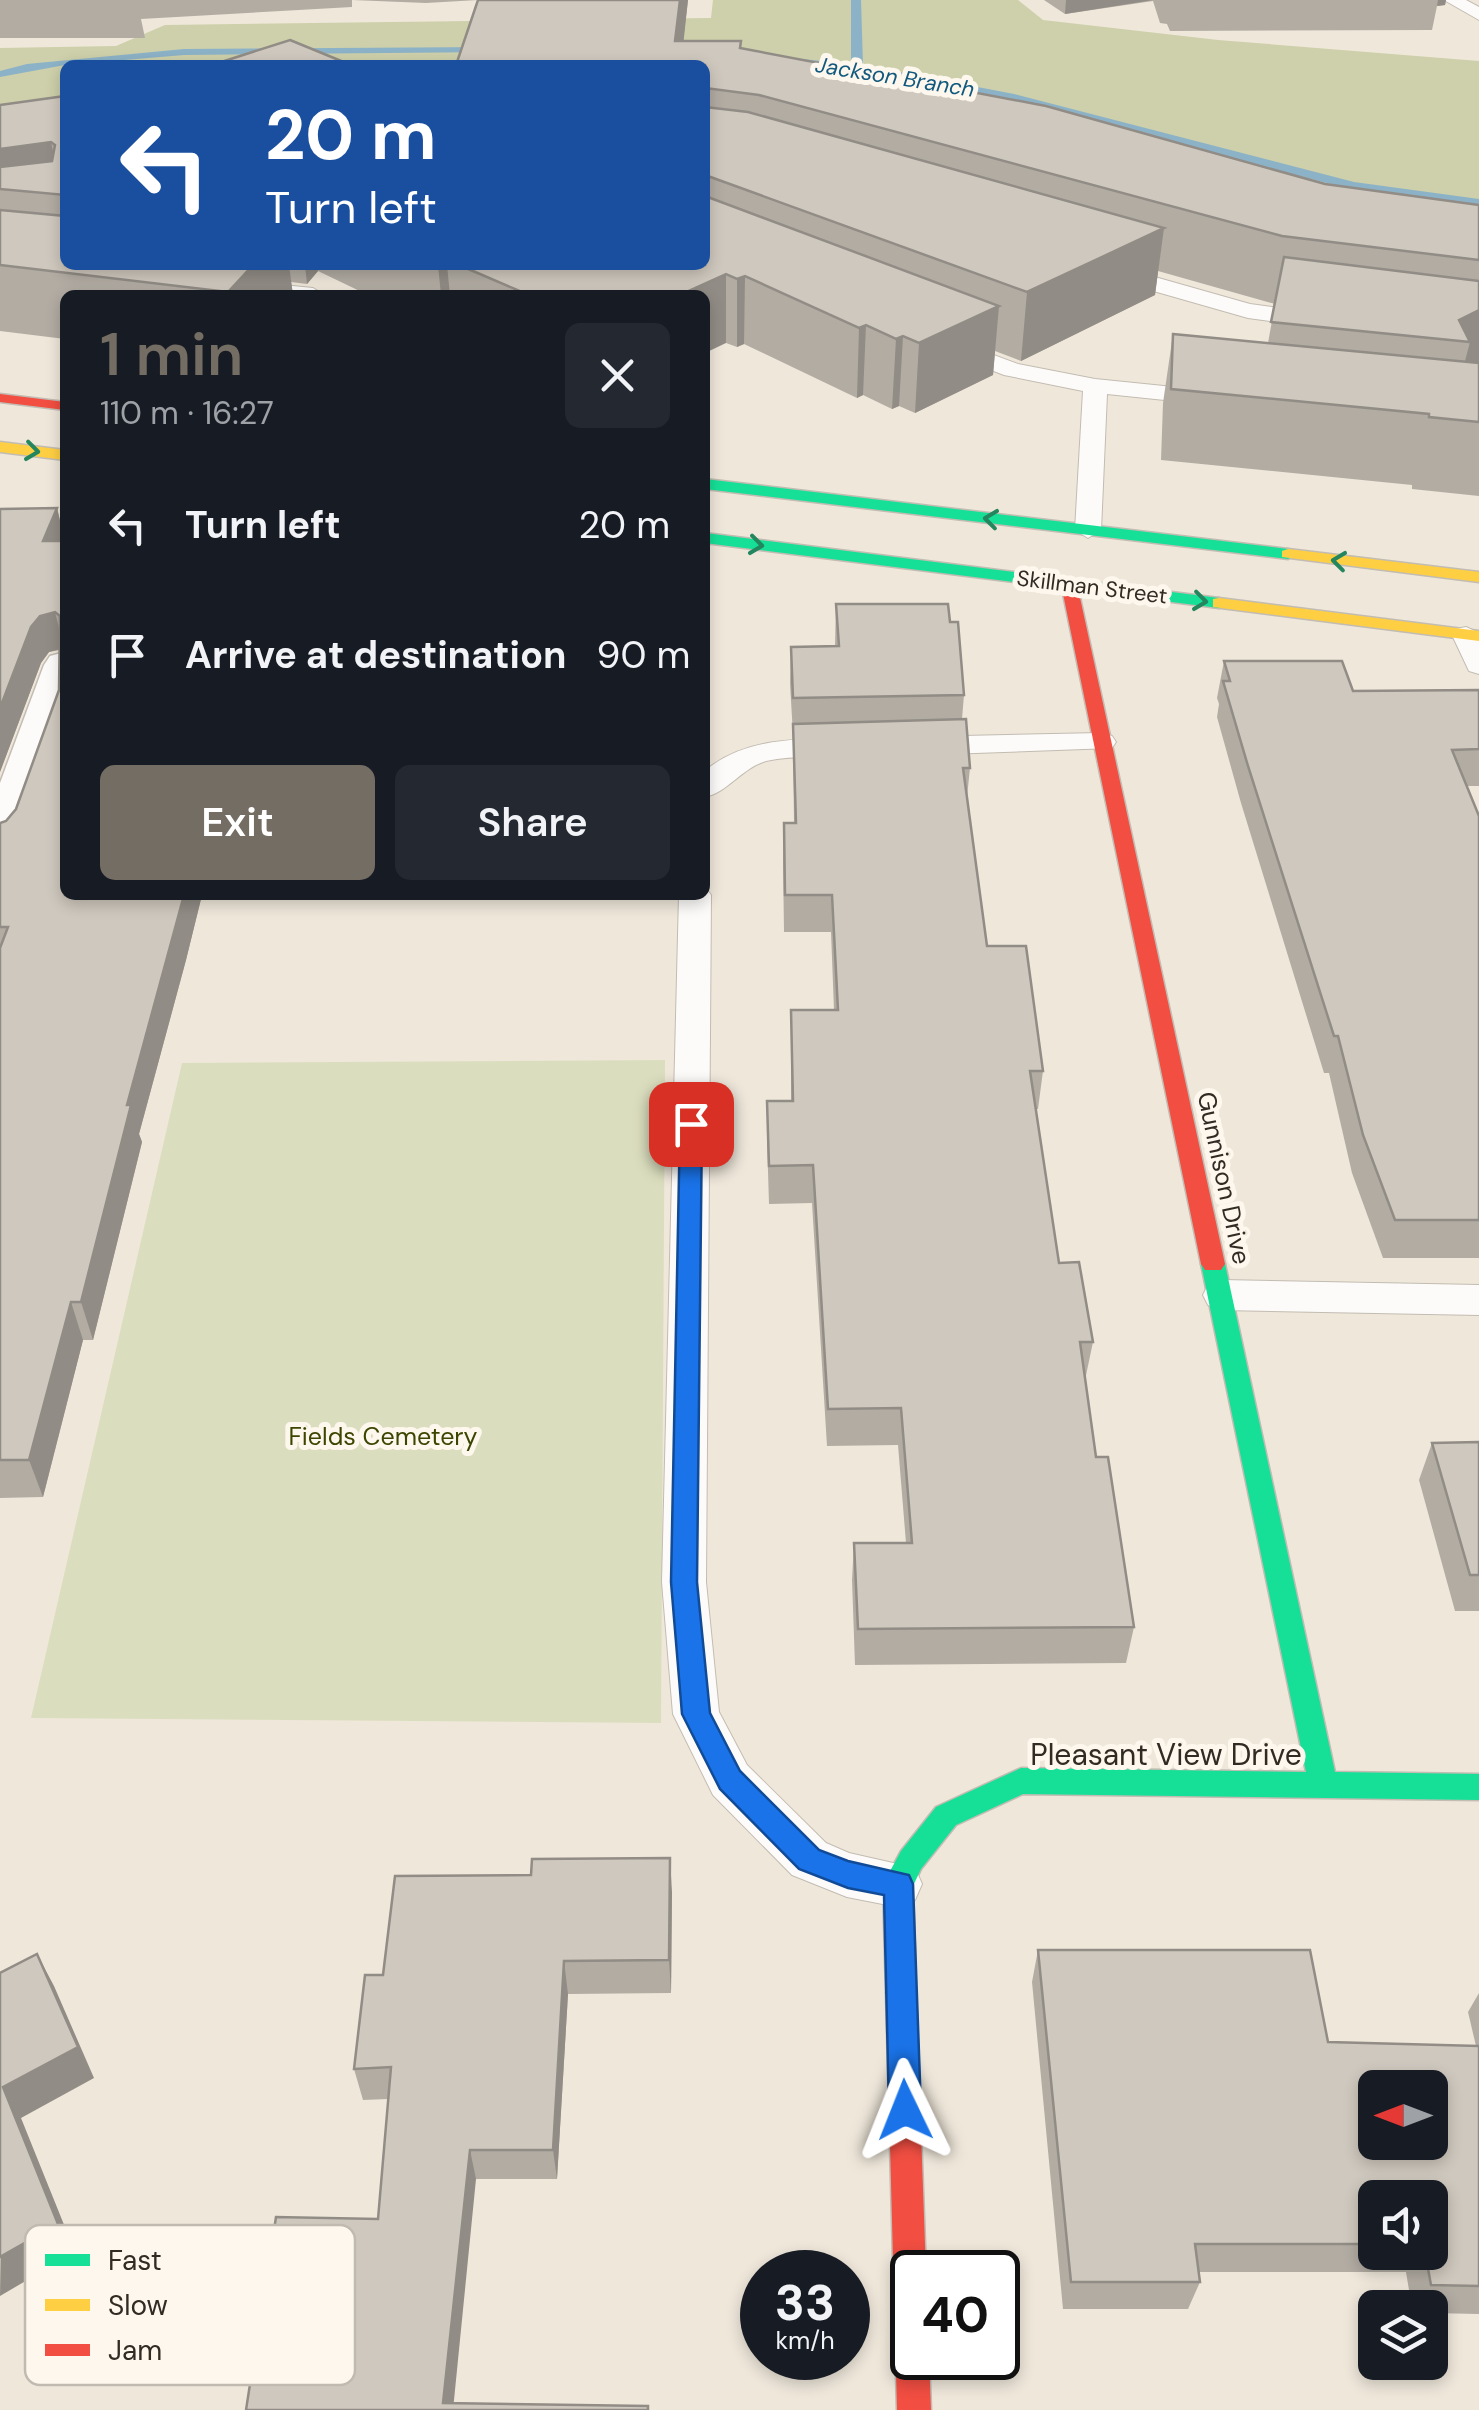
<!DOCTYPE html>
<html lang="en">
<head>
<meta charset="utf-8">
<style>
	body { margin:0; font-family:"DM Sans",sans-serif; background:#242831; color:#f1f3f6; height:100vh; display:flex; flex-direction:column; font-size:38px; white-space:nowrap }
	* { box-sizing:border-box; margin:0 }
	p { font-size:32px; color:#9ea1a6 }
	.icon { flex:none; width:55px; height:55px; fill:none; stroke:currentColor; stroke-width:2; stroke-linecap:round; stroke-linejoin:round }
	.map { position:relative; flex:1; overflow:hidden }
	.details { position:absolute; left:60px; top:290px; width:650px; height:610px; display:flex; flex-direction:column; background:#171b24; border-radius:15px; box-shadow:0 5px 15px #0003 }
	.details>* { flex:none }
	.hud { position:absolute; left:60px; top:60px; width:650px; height:210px; border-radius:15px; box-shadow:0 5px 15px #0003; background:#1a4fa0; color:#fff; overflow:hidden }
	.needle { width:65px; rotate:270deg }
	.controls { position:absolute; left:1358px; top:2070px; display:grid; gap:20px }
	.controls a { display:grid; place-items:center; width:90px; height:90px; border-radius:15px; background:#171b24; box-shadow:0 5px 15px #0003; font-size:50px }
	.speed { position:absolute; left:740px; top:2250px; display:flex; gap:20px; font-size:50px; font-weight:700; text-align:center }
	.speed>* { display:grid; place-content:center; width:130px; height:130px; border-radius:50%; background:#171b24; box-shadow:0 5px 15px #0003; line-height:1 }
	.speed small { font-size:25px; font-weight:400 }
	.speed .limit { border:5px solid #111; border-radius:15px; background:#fff; color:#111 }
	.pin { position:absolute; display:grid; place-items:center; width:85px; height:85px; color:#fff; margin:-42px; border-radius:20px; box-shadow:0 5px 15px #0006 }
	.me { position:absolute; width:110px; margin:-55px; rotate:358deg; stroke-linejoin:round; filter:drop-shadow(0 0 8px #0008) }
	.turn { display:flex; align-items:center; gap:35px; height:210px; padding:0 40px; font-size:45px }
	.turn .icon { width:130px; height:130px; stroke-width:2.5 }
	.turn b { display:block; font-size:70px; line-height:85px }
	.round { display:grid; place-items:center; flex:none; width:105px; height:105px; border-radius:15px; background:#242831 }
	.summary { display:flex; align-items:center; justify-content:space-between; height:170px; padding:0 40px }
	h1 { font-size:60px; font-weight:600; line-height:75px; color:#746d63 }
	.button { display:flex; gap:20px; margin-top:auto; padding:20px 40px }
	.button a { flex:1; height:115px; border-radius:15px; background:#746d63; color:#fff; font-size:40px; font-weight:600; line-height:115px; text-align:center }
	.button a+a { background:#242831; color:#f1f3f6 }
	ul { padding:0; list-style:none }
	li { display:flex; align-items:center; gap:30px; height:130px; padding:0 40px }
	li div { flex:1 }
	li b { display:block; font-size:38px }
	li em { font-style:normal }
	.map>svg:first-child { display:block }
</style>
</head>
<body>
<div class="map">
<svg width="1479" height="2410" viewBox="0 0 1479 2410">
	<rect width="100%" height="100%" fill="#efe7da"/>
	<!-- green -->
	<path fill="#dbdebe" d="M 665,1060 L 661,1723 L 31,1718 L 182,1063 Z"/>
	<!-- forest -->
	<path fill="#cdd0aa" d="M 713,0 L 1018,0 L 1043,20 L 1218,40 L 1479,61 L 1479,269 L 1321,248 L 705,65 L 65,65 L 65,135 L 0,145 L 0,48 L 116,46 L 165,25 L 711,18 Z"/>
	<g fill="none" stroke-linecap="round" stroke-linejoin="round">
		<!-- stream -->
		<g fill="#8cb2c7" fill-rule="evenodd">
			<path d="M 851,0 L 861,0 L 863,65 L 1014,94 L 1354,182 L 1479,199 L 1479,207 L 1354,190 L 959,89 L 788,63 L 792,58 L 851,64 Z"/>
			<path d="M 490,47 L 494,52 L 184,55 L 65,65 L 0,77 L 0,71 L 27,64 L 184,49 Z"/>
		</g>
		<!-- lane casing -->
		<g stroke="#c2bcb2" stroke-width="2">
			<g id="lane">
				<path d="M 1444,0 L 1466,0 L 1479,7 L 1479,20 Z"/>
				<path d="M 1109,264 L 1250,304 L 1323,314 L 1335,321 L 1323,328 L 1248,318 L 1101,276 L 1098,271 Z"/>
				<path d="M 241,281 L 313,288 L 324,295 L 233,293 L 230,288 L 233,283 Z"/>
				<path d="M 945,337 L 1018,364 L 1095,379 L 1213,391 L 1225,398 L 1213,405 L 1107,394 L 1101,530 L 1088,538 L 1075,530 L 1083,391 L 1004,375 L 937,349 L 933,344 L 937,339 Z"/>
				<path d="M 1466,627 L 1479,633 L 1479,674 L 1469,671 L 1452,635 L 1456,629 Z"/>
				<path d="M 1101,733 L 1112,736 L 1116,742 L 1112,748 L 919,755 L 908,752 L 904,746 L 908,740 L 919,737 Z"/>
				<path d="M 844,738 L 855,741 L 859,747 L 855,753 C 826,760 795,754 766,761 C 742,768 728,792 705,797 L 705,771 C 743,738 796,739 844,738 Z"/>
				<path d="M 705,887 L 711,895 L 706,1582 L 719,1712 L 747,1765 L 826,1843 L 849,1853 L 915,1868 L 922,1884 L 915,1900 L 898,1907 L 847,1897 L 792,1875 L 713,1795 L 673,1714 L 662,1582 L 679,895 L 705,895 Z"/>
				<path d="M 1222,1280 L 1479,1285 L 1479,1315 L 1222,1310 L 1208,1305 L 1203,1295 L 1208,1285 Z"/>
			</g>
		</g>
		<!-- street casing -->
		<g stroke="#c2bcb2" stroke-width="3">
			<path id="street" d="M 65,652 L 65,725 L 23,845 L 16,855 L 0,859 L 0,783 L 44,665 L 50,656 Z"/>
		</g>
		<!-- fast casing -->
		<g stroke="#c2bcb2" stroke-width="3">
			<g id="fast">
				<path d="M 705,479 L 1288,549 L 1296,554 L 1288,559 L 705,489 Z"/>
				<path d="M 705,533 L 1219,598 L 1227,603 L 1219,608 L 705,543 Z"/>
				<path d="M 1213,1255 L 1221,1258 L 1225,1264 L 1335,1772 L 1479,1774 L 1479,1800 L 1023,1794 L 956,1825 L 921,1869 L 913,1886 L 916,1993 L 912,2003 L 901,2008 L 890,2003 L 886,1993 L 883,1884 L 901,1851 L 936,1807 L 1021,1768 L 1306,1772 L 1201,1264 L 1205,1258 Z"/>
			</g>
		</g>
		<!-- slow casing -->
		<g stroke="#c2bcb2" stroke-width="3">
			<g id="slow">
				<path d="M 0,442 L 65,450 L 65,460 L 0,452 Z"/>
				<path d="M 1288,549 L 1479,572 L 1479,582 L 1282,557 L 1282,551 Z"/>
				<path d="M 1219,598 L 1479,631 L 1479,641 L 1213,607 L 1213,599 Z"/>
			</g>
		</g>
		<!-- jam casing -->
		<g stroke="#c2bcb2" stroke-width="3">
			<g id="jam">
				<path d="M 0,394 L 65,402 L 65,410 L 0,402 Z"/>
				<path d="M 1069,579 L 1077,584 L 1225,1264 L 1221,1270 L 1205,1270 L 1201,1264 L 1061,584 Z"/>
				<path d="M 901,1978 L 912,1983 L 916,1993 L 926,2272 L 912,2272 L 912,2358 L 929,2358 L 931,2410 L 897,2410 L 886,1993 L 890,1983 Z"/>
			</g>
		</g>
		<!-- lane -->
		<use href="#lane" fill="#fdfbf9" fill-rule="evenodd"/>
		<!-- street -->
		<use href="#street" fill="#fdfbf9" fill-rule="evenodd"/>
		<!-- fast -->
		<use href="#fast" fill="#16e098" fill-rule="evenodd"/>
		<!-- slow -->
		<use href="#slow" fill="#ffcf43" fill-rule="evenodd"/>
		<!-- jam -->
		<use href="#jam" fill="#f24e42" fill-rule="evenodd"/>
	</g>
	<!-- wall -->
	<g fill="#b2aca3" fill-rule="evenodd">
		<path d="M 0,0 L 688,0 L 683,41 L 741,48 L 1325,184 L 1479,205 L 1479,496 L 1412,489 L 1412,485 L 1161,460 L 1163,403 L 1173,334 L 1268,343 L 1275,304 L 1158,271 L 1155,295 L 1021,361 L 995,351 L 993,375 L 915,413 L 899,406 L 892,409 L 863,395 L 857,398 L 744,344 L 737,347 L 726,343 L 705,295 L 368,295 L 318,271 L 307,284 L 291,282 L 293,295 L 65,295 L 65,339 L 0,331 L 0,105 L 65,96 L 65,265 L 705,265 L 705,65 L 478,0 L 426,3 L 352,0 L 352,7 L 141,19 L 145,38 L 0,38 Z"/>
		<path d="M 1044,0 L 1446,0 L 1445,5 L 1437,6 L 1432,30 L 1170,31 L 1167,24 L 1160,23 L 1153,1 L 1065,14 Z"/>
		<path d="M 57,508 L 65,541 L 65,895 L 202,895 L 186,960 L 139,1134 L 142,1142 L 93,1340 L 83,1340 L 43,1497 L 0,1498 L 0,823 L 6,821 L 16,809 L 59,690 L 60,650 L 49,652 L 41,663 L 0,772 L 0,509 Z"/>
		<path d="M 836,604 L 950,622 L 964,695 L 962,719 L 970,768 L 967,797 L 987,946 L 1043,1071 L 1038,1109 L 1035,1109 L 1059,1263 L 1093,1342 L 1085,1380 L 1096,1457 L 1134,1627 L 1126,1663 L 855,1665 L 852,1580 L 854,1543 L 906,1543 L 898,1445 L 827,1446 L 812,1203 L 769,1204 L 767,1139 L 767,1101 L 791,1101 L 791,1010 L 834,1010 L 831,932 L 784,932 L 783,860 L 784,823 L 794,823 L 793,735 L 790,683 L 791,647 L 835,646 Z"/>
		<path d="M 1224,661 L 1353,691 L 1479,690 L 1479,786 L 1467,786 L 1479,816 L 1479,1258 L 1383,1258 L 1352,1173 L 1329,1073 L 1324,1073 L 1241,803 L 1217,717 L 1219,704 L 1217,698 Z"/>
		<path d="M 1479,1442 L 1479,1611 L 1455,1611 L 1419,1480 L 1432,1443 Z"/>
		<path d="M 672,1892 L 671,1993 L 568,1994 L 557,2179 L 476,2179 L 246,2410 L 378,2219 L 388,2099 L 363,2100 L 354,2069 L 383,1975 Z"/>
		<path d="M 1038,1950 L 1328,2042 L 1476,2046 L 1468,2012 L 1479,1993 L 1479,2314 L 1430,2313 L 1430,2308 L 1412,2308 L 1406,2272 L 1199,2272 L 1200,2282 L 1188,2309 L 1063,2309 L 1032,1982 ZM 1375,2198 L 1430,2198 L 1430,2252 L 1375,2252 Z"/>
	</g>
	<!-- shaded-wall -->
	<g fill="#918c85">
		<path d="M 680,0 L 688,0 L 681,65 L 675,41 Z"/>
		<path d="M 1066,0 L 1153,0 L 1065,14 Z"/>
		<path d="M 1438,0 L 1446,0 L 1445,5 L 1437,6 Z"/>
		<path d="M 51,142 L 62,195 L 0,189 L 0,149 Z"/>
		<path d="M 1164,228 L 1155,295 L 1021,361 L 1027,292 Z"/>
		<path d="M 253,265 L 289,265 L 293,295 L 228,295 L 228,292 Z"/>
		<path d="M 305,265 L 317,265 L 318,271 L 307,284 Z"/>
		<path d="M 438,265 L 447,265 L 450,295 L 441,295 Z"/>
		<path d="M 726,274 L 726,343 L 705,353 L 705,295 L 680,295 Z"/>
		<path d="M 745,276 L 744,344 L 737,347 L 737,279 Z"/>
		<path d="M 999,306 L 993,375 L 915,413 L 919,343 Z"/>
		<path d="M 1479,310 L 1479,371 L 1460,380 L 1470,342 L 1459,320 Z"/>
		<path d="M 866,325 L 863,395 L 857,398 L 859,328 Z"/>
		<path d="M 903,336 L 899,406 L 892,409 L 896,339 Z"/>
		<path d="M 57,508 L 65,542 L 43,541 Z"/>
		<path d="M 55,612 L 64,648 L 49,652 L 41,663 L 0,772 L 0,708 L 31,627 L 40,616 Z"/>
		<path d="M 184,895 L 202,895 L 186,960 L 139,1134 L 142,1142 L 93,1340 L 81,1302 L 127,1105 Z"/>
		<path d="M 71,1302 L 83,1340 L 43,1497 L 29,1460 Z"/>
		<path d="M 670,1858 L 672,1892 L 671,1993 L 669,1960 Z"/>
		<path d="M 37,1954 L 54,1986 L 94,2078 L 21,2118 L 75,2252 L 0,2296 L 3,2087 Z"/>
		<path d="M 564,1961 L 568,1994 L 557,2179 L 553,2150 Z"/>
		<path d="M 470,2150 L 476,2179 L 453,2410 L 443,2403 Z"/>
	</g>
	<!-- building -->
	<g fill="#cfc8be" stroke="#918c85" stroke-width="2.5" fill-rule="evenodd">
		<path d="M 478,0 L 680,0 L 675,41 L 741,41 L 740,48 L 1046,106 L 1325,184 L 1479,205 L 1479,260 L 1282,236 L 759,95 L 705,88 L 705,65 L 456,65 Z"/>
		<path d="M 290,40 L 351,65 L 212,65 Z"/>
		<path d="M 65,96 L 65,195 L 0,189 L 0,167 L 52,161 L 55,145 L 51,142 L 0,149 L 0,105 Z"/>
		<path d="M 705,107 L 748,112 L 1164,228 L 1027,292 L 705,175 Z"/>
		<path d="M 705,196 L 999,306 L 919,343 L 903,336 L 896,339 L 866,325 L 859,328 L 745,276 L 737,279 L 726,274 L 680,295 L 529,295 L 459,265 L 705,265 Z"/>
		<path d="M 0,210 L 65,216 L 65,265 L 253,265 L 228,292 L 0,265 Z"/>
		<path d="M 1284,257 L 1479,281 L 1479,310 L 1459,320 L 1470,342 L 1271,322 Z"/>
		<path d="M 1173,334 L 1479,363 L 1479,422 L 1429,417 L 1429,414 L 1171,389 Z"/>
		<path d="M 57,508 L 43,541 L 65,541 L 65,895 L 184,895 L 127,1105 L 131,1105 L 81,1302 L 71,1302 L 29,1460 L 0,1460 L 0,948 L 8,927 L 0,927 L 0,823 L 6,821 L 16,809 L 59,690 L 60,616 L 55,612 L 40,616 L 31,627 L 0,708 L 0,509 Z"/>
		<path d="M 836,604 L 948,604 L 950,622 L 958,622 L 964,695 L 793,698 L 791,647 L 839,646 Z"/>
		<path d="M 1224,661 L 1342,661 L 1353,691 L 1479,690 L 1479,749 L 1452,750 L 1479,816 L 1479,1220 L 1395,1220 L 1363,1135 L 1338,1036 L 1334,1036 L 1248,766 L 1223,681 L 1230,681 Z"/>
		<path d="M 966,719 L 970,768 L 963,768 L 987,946 L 1026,946 L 1043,1071 L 1030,1071 L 1059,1263 L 1079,1262 L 1093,1342 L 1080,1342 L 1096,1457 L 1108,1457 L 1134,1627 L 858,1629 L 854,1543 L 912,1543 L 901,1408 L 828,1409 L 813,1165 L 769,1166 L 767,1101 L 793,1101 L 791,1010 L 838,1010 L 832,895 L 785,895 L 784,823 L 796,823 L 793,724 Z"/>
		<path d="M 1479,1442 L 1479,1575 L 1470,1575 L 1432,1443 Z"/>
		<path d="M 670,1858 L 669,1960 L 564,1961 L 553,2150 L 470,2150 L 443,2403 L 648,2406 L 648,2410 L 246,2410 L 276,2217 L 378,2219 L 391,2067 L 354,2069 L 365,1975 L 383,1975 L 395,1876 L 531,1875 L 532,1859 Z"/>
		<path d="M 1038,1950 L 1310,1950 L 1328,2042 L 1479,2046 L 1479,2286 L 1431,2285 L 1425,2252 L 1430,2252 L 1430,2198 L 1375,2198 L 1375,2244 L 1195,2244 L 1200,2282 L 1071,2282 ZM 1375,2088 L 1430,2088 L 1430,2142 L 1375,2142 Z"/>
		<path d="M 37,1954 L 78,2047 L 3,2087 L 58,2224 L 0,2257 L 0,1973 Z"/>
	</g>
	<!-- one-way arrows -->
	<defs><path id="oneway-chevron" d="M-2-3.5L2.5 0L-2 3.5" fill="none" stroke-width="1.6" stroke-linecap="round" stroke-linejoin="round" transform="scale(2.5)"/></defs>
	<g stroke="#24865e">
		<use href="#oneway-chevron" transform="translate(32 451) rotate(7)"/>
		<use href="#oneway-chevron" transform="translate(991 519) rotate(-173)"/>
		<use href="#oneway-chevron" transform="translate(756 545) rotate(7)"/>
		<use href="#oneway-chevron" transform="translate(1339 561) rotate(-173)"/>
		<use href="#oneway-chevron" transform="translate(1200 601) rotate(7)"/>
	</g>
	<!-- route -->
	<path fill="#1a73e8" stroke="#114b97" stroke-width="2.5" d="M 691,1116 L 702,1124 L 697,1582 L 710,1713 L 740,1771 L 819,1850 L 848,1861 L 909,1875 L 913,1884 L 921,2110 L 916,2121 L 905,2125 L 894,2121 L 889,2110 L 884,1895 L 848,1888 L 799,1869 L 720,1789 L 682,1714 L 671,1582 L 680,1124 Z"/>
	<g text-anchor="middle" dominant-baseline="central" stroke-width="10" stroke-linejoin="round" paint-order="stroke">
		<!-- far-water labels -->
		<g font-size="22" font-style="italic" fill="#12597e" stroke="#fdf7ee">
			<text transform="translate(895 77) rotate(9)">Jackson Branch</text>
		</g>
		<!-- far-street labels -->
		<g font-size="22" fill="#312b23" stroke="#fdf7ee">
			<text transform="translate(1092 587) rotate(7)">Skillman Street</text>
		</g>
		<!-- street labels -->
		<g font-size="25" fill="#312b23" stroke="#fdf7ee">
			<text transform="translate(1224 1178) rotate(78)">Gunnison Drive</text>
		</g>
		<!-- park labels -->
		<g font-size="25" fill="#3c4600" stroke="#fdf7ee">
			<text x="383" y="1436">Fields Cemetery</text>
		</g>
		<!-- near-street labels -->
		<g font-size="30" fill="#312b23" stroke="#fdf7ee">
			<text x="1166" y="1754">Pleasant View Drive</text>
		</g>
	</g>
	<!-- legend -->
	<rect x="25" y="2225" width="330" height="160" rx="15" fill="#fdf7ee" stroke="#c0bab1" stroke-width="2.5"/>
	<rect x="45" y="2254" width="45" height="12" fill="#16e098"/>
	<rect x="45" y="2299" width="45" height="12" fill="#ffcf43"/>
	<rect x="45" y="2344" width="45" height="12" fill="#f24e42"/>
	<g font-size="28" fill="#312b23">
		<text x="108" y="2270">Fast</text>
		<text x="108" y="2315">Slow</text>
		<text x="108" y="2360">Jam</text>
	</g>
</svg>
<div class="controls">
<a><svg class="needle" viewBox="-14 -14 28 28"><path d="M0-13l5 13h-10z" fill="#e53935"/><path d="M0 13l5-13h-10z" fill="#9ea1a6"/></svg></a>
<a><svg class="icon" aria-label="sound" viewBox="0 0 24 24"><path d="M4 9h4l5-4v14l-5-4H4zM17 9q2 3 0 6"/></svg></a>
<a><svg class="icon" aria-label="layers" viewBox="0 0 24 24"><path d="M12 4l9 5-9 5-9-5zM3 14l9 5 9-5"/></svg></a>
</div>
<div class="speed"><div>33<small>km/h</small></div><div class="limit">40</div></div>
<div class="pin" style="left:691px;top:1124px;background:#d93025"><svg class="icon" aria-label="arrive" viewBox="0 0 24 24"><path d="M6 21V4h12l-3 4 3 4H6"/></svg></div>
<svg class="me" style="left:905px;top:2110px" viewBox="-20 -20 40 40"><path d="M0-17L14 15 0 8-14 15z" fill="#1a73e8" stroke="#fff" stroke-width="4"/></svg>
<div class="hud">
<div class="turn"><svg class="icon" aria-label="left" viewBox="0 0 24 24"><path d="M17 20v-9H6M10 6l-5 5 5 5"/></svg><div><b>20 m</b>Turn left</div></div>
</div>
<section class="details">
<div class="summary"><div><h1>1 min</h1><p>110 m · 16:27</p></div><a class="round"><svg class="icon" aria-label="close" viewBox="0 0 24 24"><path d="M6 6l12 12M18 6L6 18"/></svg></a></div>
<ul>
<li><svg class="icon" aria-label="left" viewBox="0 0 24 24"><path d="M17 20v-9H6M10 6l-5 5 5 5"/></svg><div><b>Turn left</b></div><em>20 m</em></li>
<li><svg class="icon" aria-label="arrive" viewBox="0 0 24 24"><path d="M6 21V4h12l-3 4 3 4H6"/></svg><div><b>Arrive at destination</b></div><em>90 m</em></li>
</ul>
<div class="button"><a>Exit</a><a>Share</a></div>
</section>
</div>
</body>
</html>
